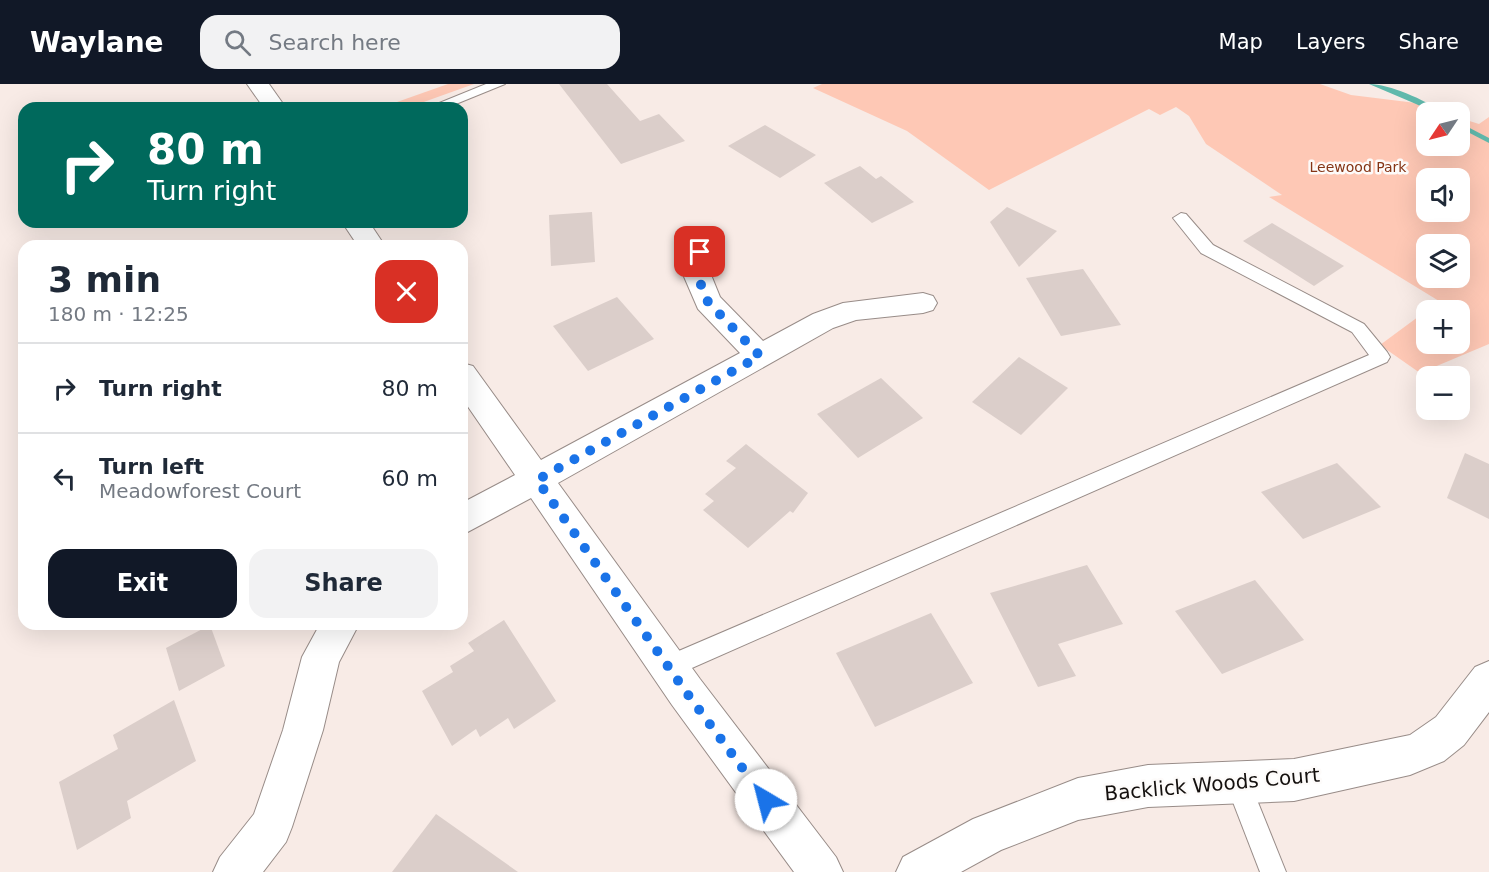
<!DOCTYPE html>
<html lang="en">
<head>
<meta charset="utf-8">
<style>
	body { margin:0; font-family:"DejaVu Sans",sans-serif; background:#f2f2f3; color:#1f2937; height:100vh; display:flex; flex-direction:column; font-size:22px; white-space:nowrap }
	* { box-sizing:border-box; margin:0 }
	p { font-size:20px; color:#747a83 }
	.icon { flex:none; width:33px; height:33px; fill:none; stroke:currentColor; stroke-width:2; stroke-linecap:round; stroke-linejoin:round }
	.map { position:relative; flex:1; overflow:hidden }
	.sheet { position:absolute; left:18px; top:156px; width:450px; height:390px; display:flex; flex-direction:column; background:#fff; border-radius:18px; box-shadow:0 6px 24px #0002 }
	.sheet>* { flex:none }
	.guide { position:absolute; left:18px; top:18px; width:450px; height:126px; border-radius:18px; box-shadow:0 6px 24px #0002; background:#00695c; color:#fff; overflow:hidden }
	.needle { width:39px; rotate:235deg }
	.fabs { position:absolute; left:1416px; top:18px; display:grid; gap:12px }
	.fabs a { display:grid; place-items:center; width:54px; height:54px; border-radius:12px; background:#fff; box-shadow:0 6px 24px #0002; font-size:30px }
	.pin { position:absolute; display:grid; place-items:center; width:51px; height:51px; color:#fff; margin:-26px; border-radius:12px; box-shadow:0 3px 9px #0006 }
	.me { position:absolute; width:66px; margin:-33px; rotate:323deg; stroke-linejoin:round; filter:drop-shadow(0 0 4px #0008) }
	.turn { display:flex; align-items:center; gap:21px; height:126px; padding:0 30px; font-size:27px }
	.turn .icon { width:78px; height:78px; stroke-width:2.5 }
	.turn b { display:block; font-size:42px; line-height:51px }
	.round { display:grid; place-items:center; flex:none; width:63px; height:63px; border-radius:18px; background:#f2f2f3 }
	.summary { display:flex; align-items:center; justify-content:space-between; height:102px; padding:0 30px }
	h1 { font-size:36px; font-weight:700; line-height:45px }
	.button { display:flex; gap:12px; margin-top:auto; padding:12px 30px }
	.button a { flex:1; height:69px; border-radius:18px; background:#111827; color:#fff; font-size:24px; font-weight:700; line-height:69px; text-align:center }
	.button a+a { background:#f2f2f3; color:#1f2937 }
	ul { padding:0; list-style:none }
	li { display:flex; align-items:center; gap:18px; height:90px; padding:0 30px; border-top:2px solid #e0e1e3 }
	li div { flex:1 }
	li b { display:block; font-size:22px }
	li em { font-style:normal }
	header { display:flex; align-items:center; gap:36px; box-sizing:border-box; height:84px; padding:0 30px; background:#111827; color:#fff }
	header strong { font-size:28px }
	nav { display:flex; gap:33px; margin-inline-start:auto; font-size:21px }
	.search { width:420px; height:54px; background:#f2f2f3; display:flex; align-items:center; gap:15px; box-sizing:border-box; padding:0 21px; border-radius:18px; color:#747a83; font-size:22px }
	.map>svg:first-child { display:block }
</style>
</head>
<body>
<header>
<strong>Waylane</strong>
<div class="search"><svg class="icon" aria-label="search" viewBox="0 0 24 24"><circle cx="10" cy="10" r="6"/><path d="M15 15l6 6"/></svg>Search here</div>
<nav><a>Map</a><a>Layers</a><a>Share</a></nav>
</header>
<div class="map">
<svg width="1489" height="788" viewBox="0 0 1489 788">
	<rect width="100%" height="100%" fill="#f8ebe6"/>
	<!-- green -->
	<g fill="#fec8b5" fill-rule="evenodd">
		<path d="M 448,0 L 474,0 L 407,24 L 380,24 Z"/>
		<path d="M 822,0 L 1320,0 L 1351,11 L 1416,19 L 1444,28 L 1426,28 L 1426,62 L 1460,62 L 1460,34 L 1479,40 L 1489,33 L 1489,260 L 1420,289 L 1380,261 L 1426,227 L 1426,260 L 1460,260 L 1460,226 L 1427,226 L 1439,217 L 1269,113 L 1282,111 L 1206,60 L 1189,32 L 1176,23 L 1160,31 L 1149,25 L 989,106 L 907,47 L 813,4 ZM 1426,94 L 1460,94 L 1460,128 L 1426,128 ZM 1426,160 L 1460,160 L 1460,194 L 1426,194 Z"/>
	</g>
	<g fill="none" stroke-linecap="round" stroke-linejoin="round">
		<!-- stream -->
		<g fill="#60b9ac" fill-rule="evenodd">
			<path d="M 1369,0 C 1389,0 1426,16 1441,28 L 1433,28 L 1416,20 Z"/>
			<path d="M 1460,39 L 1489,54 L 1489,59 L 1460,44 Z"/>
		</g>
	</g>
	<!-- building -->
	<g fill="#dbceca">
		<path d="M 559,0 L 607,0 L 640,37 L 659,30 L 685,57 L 621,80 Z"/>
		<path d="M 765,41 L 816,71 L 780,94 L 728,62 Z"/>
		<path d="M 860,82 L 876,95 L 881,92 L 914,118 L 872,139 L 824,99 Z"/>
		<path d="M 1007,123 L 1057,147 L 1019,183 L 990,138 Z"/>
		<path d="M 592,128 L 595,178 L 551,182 L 549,131 Z"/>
		<path d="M 1272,139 L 1344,182 L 1314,202 L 1243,157 Z"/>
		<path d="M 1083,185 L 1121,241 L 1061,252 L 1026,194 Z"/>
		<path d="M 617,213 L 654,255 L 588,287 L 553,242 Z"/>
		<path d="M 1019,273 L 1068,304 L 1021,351 L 972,318 Z"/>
		<path d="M 881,294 L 923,334 L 858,374 L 817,330 Z"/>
		<path d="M 746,360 L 808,409 L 793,429 L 790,427 L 748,464 L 703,426 L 714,417 L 705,410 L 736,384 L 726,377 Z"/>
		<path d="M 1465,369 L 1489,380 L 1489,435 L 1447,414 Z"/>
		<path d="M 1337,379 L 1381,423 L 1303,455 L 1261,408 Z"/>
		<path d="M 1087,481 L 1123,540 L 1058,560 L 1076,592 L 1038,603 L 990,509 Z"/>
		<path d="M 1255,496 L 1304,556 L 1222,590 L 1175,527 Z"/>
		<path d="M 931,529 L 973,599 L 875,643 L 836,569 Z"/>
		<path d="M 504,536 L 556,617 L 514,645 L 508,634 L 480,653 L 476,645 L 452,662 L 422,607 L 453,588 L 450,582 L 474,567 L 468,559 Z"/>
		<path d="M 210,541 L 225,582 L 179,607 L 166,564 Z"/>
		<path d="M 174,616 L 196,677 L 127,717 L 131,734 L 77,766 L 59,698 L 118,665 L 113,651 Z"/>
		<path d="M 436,730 L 518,788 L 392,788 Z"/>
	</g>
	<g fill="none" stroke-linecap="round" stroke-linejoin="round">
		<!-- service casing -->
		<g stroke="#988c88" stroke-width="2">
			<g id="service">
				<path d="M 486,0 L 505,0 L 446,24 L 427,24 Z"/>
				<path d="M 1181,129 L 1186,130 L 1213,161 L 1364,240 L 1387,268 L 1390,273 L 1387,278 L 676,591 L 668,594 L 660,591 L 657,583 L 660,575 L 1369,271 L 1352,248 L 1201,169 L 1173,134 Z"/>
				<path d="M 1238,688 L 1247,691 L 1286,788 L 1260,788 L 1226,700 L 1229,691 Z"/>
			</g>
		</g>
		<!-- minor casing -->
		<g stroke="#988c88" stroke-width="2">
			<g id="minor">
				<path d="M 247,0 L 269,0 L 286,24 L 264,24 Z"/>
				<path d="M 342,138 L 369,138 L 385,162 L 358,162 Z"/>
				<path d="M 708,147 L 717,150 L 721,156 L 707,181 L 720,213 L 763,257 L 813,230 L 843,219 L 923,209 L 933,212 L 937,219 L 933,226 L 923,229 L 856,236 L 833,244 L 558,399 L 700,595 L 836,773 L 843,788 L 794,788 L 672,621 L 531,414 L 462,451 L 462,419 L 515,391 L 462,314 L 462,279 L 473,282 L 541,376 L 740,269 L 698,225 L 679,181 L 699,150 Z"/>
				<path d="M 320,540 L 359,540 L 339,578 L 323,646 L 292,743 L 286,758 L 263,788 L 213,788 L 220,773 L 254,730 L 283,646 L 302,573 Z"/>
				<path d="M 1489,577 L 1489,628 L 1464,661 L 1444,677 L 1410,691 L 1294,717 L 1148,723 L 1078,736 L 1001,766 L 961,788 L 896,788 L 903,773 L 973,735 L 1078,694 L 1148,681 L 1294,675 L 1410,651 L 1436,633 L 1475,583 Z"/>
			</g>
		</g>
		<!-- service -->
		<use href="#service" fill="#fff" fill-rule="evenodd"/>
		<!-- minor -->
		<use href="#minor" fill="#fff" fill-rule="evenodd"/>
	</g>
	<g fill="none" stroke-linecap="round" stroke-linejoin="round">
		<!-- route -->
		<path stroke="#1a73e8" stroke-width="10" stroke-dasharray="0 18" d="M 700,168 L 693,181 L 708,218 L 760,272 L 537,396 L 686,608 L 766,716"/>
	</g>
	<g text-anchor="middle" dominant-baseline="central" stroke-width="5" stroke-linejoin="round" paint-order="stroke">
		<!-- far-park labels -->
		<g font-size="14" fill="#853515" stroke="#fdfbfa">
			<text x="1358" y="83">Leewood Park</text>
		</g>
		<!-- near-street labels -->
		<g font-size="20" fill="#14100e" stroke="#fdfbfa">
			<text transform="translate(1212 700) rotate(-5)">Backlick Woods Court</text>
		</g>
	</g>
</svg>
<div class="fabs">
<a><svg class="needle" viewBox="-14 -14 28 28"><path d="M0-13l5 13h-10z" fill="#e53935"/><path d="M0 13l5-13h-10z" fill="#747a83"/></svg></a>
<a><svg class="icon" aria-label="sound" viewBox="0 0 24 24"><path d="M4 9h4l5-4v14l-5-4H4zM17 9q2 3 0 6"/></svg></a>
<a><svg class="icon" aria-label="layers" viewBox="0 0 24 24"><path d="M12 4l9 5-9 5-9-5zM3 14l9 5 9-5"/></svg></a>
<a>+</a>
<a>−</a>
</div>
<div class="pin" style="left:700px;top:168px;background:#d93025"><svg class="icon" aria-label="arrive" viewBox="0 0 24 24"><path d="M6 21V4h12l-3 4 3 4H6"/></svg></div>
<svg class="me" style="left:766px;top:716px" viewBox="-20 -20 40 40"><circle r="19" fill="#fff"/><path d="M0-13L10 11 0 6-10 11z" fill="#1a73e8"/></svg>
<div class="guide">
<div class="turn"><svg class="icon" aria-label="right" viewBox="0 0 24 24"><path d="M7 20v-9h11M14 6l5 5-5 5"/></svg><div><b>80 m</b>Turn right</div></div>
</div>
<section class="sheet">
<div class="summary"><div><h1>3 min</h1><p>180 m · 12:25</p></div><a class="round" style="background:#d93025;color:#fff"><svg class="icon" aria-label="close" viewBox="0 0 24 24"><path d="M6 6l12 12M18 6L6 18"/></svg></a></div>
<ul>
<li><svg class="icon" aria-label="right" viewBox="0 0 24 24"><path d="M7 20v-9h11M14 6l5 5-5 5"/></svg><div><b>Turn right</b></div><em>80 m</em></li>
<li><svg class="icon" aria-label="left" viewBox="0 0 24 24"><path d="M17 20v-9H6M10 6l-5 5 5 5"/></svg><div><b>Turn left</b><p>Meadowforest Court</p></div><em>60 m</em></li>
</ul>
<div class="button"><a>Exit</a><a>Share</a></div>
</section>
</div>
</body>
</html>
